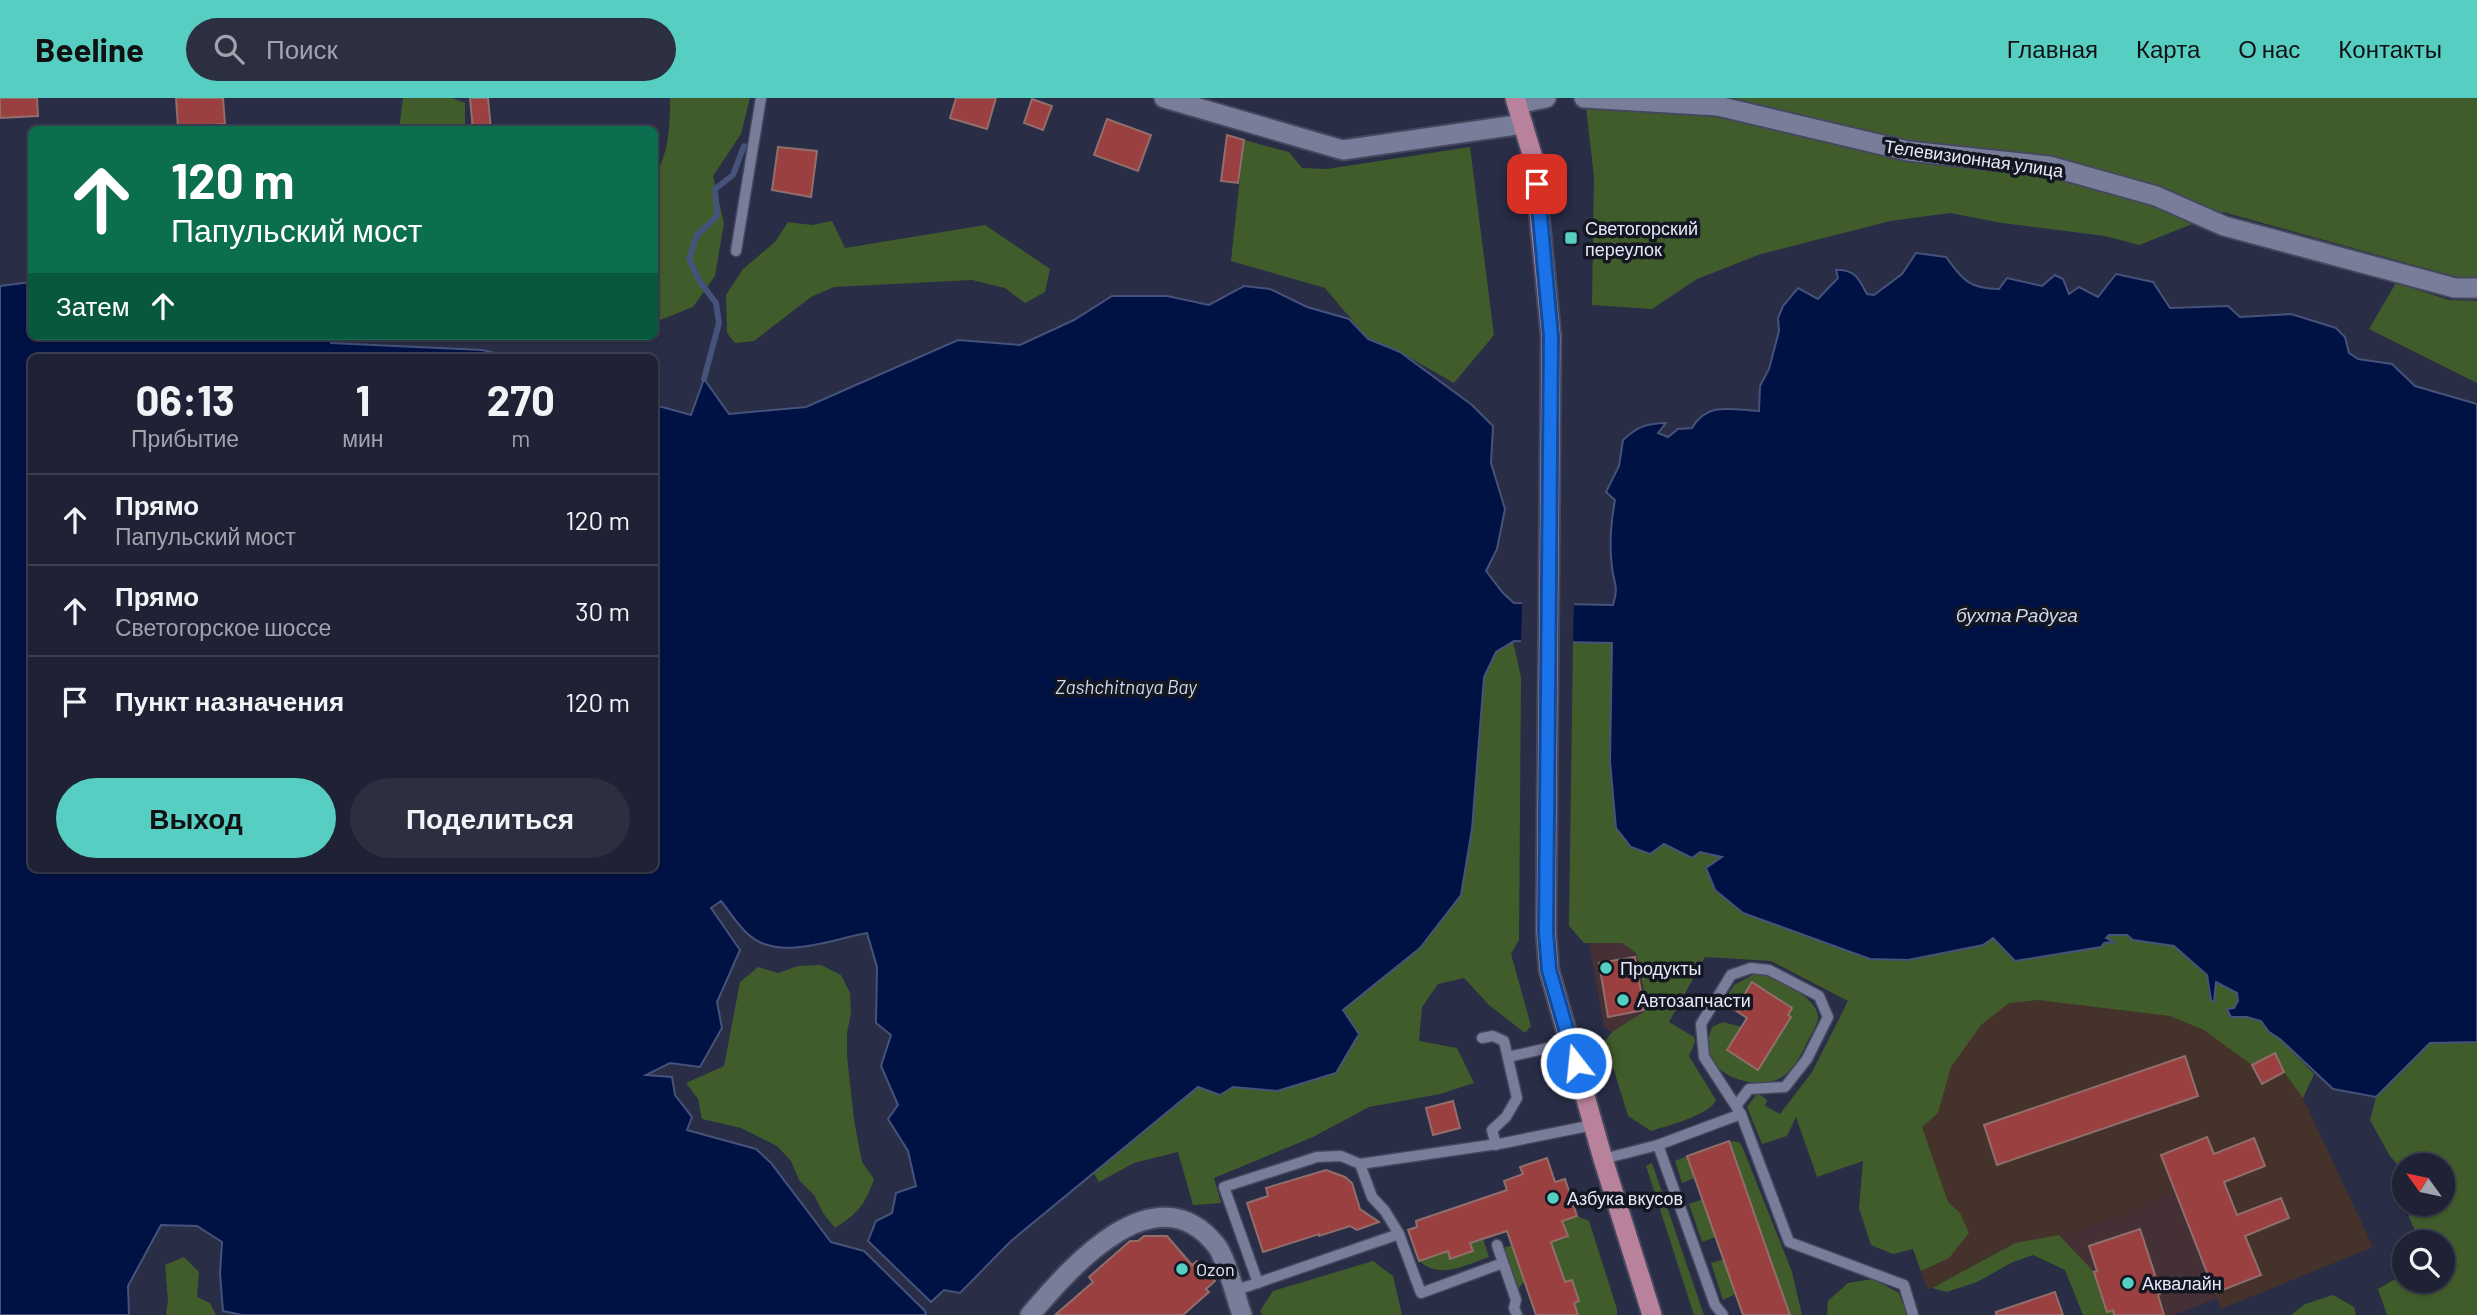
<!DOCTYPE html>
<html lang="ru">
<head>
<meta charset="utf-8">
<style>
	body { margin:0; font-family:Barlow,sans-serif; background:#2c2f40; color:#f1f3f6; height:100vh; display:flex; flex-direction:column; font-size:26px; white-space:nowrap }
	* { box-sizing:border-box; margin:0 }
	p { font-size:23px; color:#a1a4ac }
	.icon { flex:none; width:38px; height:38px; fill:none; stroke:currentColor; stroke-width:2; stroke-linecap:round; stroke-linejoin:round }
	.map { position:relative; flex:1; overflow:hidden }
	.side { position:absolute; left:28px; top:256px; width:630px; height:518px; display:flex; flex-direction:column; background:#1f2234; border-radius:10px; box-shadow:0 2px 5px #0004,0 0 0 2px #3c3f4f }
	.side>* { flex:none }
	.banner { position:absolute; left:28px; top:28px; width:630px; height:214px; border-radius:10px; box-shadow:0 2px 5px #0004,0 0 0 2px #3c3f4f; background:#0b6e4f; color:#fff; overflow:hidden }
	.needle { width:46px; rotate:303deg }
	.tools { position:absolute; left:2392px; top:1055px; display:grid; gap:14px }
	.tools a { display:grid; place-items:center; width:63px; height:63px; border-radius:50%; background:#1f2234; box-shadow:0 2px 5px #0004,0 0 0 2px #3c3f4f; font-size:35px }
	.pin { position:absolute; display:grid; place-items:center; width:60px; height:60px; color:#fff; margin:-30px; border-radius:14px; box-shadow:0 4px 10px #0006 }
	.me { position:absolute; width:77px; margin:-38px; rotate:344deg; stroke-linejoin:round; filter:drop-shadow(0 0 5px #0008) }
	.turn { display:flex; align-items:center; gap:24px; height:147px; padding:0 28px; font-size:32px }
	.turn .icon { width:91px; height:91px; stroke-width:2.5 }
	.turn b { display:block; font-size:49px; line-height:60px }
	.then { display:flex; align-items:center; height:66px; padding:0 28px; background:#0003; gap:14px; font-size:26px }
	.eta { display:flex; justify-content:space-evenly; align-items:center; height:119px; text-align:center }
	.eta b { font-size:42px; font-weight:700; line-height:49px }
	.action { display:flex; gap:14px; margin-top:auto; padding:14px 28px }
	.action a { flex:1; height:80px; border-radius:42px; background:#56cec2; color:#111; font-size:28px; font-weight:700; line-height:80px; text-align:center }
	.action a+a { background:#2c2f40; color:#f1f3f6 }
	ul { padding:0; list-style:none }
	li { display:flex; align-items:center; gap:21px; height:91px; padding:0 28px; border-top:2px solid #3c3f4f }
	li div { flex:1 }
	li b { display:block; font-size:26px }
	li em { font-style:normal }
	header { display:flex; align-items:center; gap:42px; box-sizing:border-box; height:98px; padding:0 35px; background:#56cec2; color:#111 }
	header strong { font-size:33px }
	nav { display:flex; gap:38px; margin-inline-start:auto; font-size:24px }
	.search { width:490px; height:63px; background:#2c2f40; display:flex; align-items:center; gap:18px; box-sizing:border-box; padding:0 24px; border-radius:38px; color:#a1a4ac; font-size:26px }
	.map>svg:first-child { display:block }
</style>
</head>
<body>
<header>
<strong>Beeline</strong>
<div class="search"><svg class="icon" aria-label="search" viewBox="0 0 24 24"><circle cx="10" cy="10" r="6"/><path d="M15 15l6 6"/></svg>Поиск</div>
<nav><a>Главная</a><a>Карта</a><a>О нас</a><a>Контакты</a></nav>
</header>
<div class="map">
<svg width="2477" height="1217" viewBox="0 0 2477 1217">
	<rect width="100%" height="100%" fill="#292d46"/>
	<!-- commercial -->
	<g fill="#453035">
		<path d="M 1589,845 L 1622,845 L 1636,855 L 1648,911 L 1612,934 L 1604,929 Z"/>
		<path d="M 2174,1092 L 2216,1201 L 2173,1217 L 2088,1217 L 2059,1138 L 2125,1116 Z"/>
	</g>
	<!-- industrial -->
	<path fill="#45322b" d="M 2101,849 L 2314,976 L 2303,1000 L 2373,1149 L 2221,1211 L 2174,1092 L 2125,1116 L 2018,1152 L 2015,1145 L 1928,1192 L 1864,1018 L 1873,945 Z"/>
	<!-- green -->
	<g fill="#415c2b">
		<path d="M 403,0 L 452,0 L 465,5 L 465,31 L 399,31 Z"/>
		<path d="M 670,0 L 750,0 L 741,36 L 713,78 L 724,125 L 715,178 L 693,209 L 655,224 L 655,79 C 669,53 670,29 670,0 Z"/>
		<path d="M 1585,0 L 2477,0 L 2477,180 L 2457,179 L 2223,114 L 2139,147 L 2105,138 L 2002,125 L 1950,115 L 1890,123 L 1761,156 L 1697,181 L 1652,211 L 1592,207 L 1594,79 Z"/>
		<path d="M 1244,42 L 1289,54 L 1302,70 L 1327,71 L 1470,49 L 1494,237 L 1454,285 L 1400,254 L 1368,241 L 1325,190 L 1231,163 Z"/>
		<path d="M 832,123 L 845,150 L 985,127 L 1050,171 L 1045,194 L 1025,205 L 1005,190 L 972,182 L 834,189 L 811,199 L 754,243 L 735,245 L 727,235 L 726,197 L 743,171 L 775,144 L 788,124 L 812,127 Z"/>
		<path d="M 2396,185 L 2449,202 L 2477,203 L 2477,285 L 2369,231 Z"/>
		<path d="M 1513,543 L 1521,579 L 1519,842 L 1511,856 L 1531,928 L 1525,935 L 1489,907 L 1464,880 L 1438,886 L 1422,909 L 1419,943 L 1457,950 L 1474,985 L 1440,996 L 1369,1009 L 1313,1039 L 1214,1080 L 1221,1105 L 1193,1107 L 1178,1054 L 1134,1065 L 1099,1084 L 1093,1074 L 1198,989 L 1220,997 L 1232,989 L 1277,993 L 1343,912 L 1420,850 L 1461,797 L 1472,731 L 1484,579 L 1496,554 Z"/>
		<path d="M 1573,545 L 1612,545 L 1610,663 L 1664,746 L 1692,760 L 1700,754 L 1723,759 L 1706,770 L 1870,861 L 1908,862 L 1983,847 L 1993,840 L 2104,845 L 2113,843 L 2106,840 L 2109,837 L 2127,837 L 2133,842 L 2174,848 L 2207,877 L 2209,898 L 2216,884 L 2237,895 L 2239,903 L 2234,910 L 2247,919 L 2261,923 L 2269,934 L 2280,941 L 2314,976 L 2303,1000 L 2284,974 L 2275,955 L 2252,967 L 2204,932 L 2170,918 L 2038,902 L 2009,905 L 1981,927 L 1951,969 L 1938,1015 L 1922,1029 L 1948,1104 L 1960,1115 L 1969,1135 L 1949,1160 L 1921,1173 L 1913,1151 L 1893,1156 L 1871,1147 L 1859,1110 L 1863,1063 L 1817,1079 L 1796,1019 L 1787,1038 L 1762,1046 L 1747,1009 L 1756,997 L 1759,996 L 1767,1002 L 1765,1008 L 1780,1016 L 1812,974 L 1848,903 L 1771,863 L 1705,859 L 1669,924 L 1694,939 L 1695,944 L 1689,958 L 1716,1002 C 1710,1017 1667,1028 1651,1033 L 1628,1018 L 1605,943 L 1612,934 L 1648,911 L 1636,855 L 1622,845 L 1584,845 L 1569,828 Z"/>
		<path d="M 821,867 L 841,877 L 850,895 L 851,915 L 847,935 L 847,958 L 854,1022 L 862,1064 L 874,1081 C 865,1107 858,1115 835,1130 L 823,1115 L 814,1097 L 799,1082 L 791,1063 L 777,1048 L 741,1030 L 702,1021 L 698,1001 L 686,985 L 724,968 L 740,884 L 758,869 L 778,875 L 798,868 Z"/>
		<path d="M 1756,875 C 1773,878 1819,899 1818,920 C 1817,927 1811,937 1807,944 C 1802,956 1793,972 1782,979 C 1761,993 1716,981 1709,955 C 1706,946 1709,938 1712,929 L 1723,924 L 1742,929 L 1727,953 L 1758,972 L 1791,920 L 1788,917 L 1792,910 L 1752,884 L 1737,908 L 1729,903 L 1727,898 L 1734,887 Z"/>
		<path d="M 2477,944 L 2477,1217 L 2387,1217 L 2378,1191 L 2404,1176 L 2404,1183 L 2443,1183 L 2443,1144 L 2420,1144 L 2409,1119 L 2409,1106 L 2443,1106 L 2443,1068 L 2404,1068 L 2404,1074 L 2390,1058 L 2370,1022 L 2376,999 L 2430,945 Z"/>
		<path d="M 1729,1043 L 1739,1044 L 1742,1048 L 1792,1174 L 1802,1217 L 1790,1217 Z"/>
		<path d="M 1687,1058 L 1695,1080 L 1682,1085 L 1675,1063 Z"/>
		<path d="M 1652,1065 L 1704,1217 L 1694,1217 L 1646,1068 Z"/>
		<path d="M 1703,1101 L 1716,1139 L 1702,1144 L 1689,1106 Z"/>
		<path d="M 1577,1118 L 1589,1123 L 1617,1211 L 1617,1217 L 1578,1217 L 1574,1205 L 1579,1203 L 1572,1182 L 1565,1184 L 1551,1144 L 1568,1138 L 1563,1123 Z"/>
		<path d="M 2059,1137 L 2094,1174 L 2107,1213 L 2113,1212 L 2114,1217 L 2083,1217 L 2065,1172 L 2033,1157 L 2011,1165 L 1977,1184 L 1947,1194 L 1932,1190 L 2015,1145 Z"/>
		<path d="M 1483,1141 L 1489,1159 C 1465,1167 1441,1182 1419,1163 L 1448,1153 L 1450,1160 L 1473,1153 L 1470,1145 Z"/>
		<path d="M 1512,1147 L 1516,1160 L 1522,1159 L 1525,1183 L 1517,1192 L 1504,1150 Z"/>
		<path d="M 184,1159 L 199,1174 L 197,1199 L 210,1205 L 216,1217 L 166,1217 L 168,1202 L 165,1167 Z"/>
		<path d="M 1724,1161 L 1736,1196 L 1723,1202 L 1711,1165 Z"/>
		<path d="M 1373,1163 L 1393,1178 L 1402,1217 L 1262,1217 L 1260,1213 L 1273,1193 Z"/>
		<path d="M 1873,1181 L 1899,1195 L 1907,1217 L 1827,1217 L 1828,1203 L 1848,1185 Z"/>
		<path d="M 2333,1197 L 2354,1209 L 2356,1217 L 2291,1217 L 2305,1206 Z"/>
	</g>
	<!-- water -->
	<path fill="#001143" stroke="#45527a" stroke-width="2" d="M 1916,155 L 1946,159 C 1963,182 1969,191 1999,191 L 2007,180 L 2042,188 L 2055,177 L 2063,181 L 2069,196 L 2079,189 L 2098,199 L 2116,176 L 2153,184 L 2170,210 L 2228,208 L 2240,219 L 2291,216 L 2336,230 L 2345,239 L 2349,255 L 2358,261 L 2392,266 L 2415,288 L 2477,306 L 2477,944 L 2430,945 L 2376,999 L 2333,991 L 2280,941 L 2269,934 L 2261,923 L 2247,919 L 2231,919 L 2227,911 L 2234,910 L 2238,903 L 2237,895 L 2216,884 L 2214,904 L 2211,902 L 2207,877 L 2174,848 L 2133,842 L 2127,837 L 2109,837 L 2106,840 L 2114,844 L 2104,845 L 2101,849 L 2015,863 L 1993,840 L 1983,847 L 1908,862 L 1870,861 L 1743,815 L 1715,792 L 1706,770 L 1722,759 L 1700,754 L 1692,760 L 1664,746 L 1650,756 L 1631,749 L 1616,730 L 1610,663 L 1612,545 L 1514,543 L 1496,554 L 1484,579 L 1472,731 L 1461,797 L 1420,850 L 1343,912 L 1359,936 L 1336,975 L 1277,993 L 1233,989 L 1220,997 L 1198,989 L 1011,1143 L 960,1195 L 944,1192 L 931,1204 L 868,1143 L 876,1123 L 892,1115 L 896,1095 L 916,1088 L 908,1053 L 888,1021 L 898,1007 L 881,968 L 891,937 L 876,925 L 877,869 L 867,835 C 833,841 779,864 749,837 C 738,828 730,814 721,803 L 711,810 L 740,852 L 717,904 L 722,930 L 700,969 L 670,965 L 646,977 L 672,979 L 675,997 L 692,1019 L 687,1032 L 756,1051 L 771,1065 L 831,1144 L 864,1153 L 925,1213 L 926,1217 L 242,1217 L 223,1213 L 220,1176 L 222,1144 L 197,1128 L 161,1127 L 128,1188 L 129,1217 L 0,1217 L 0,188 L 31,184 L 32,238 L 330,238 L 331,245 L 482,252 L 511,259 L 32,259 L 32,770 L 654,770 L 655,307 L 691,317 L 704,281 L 729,316 L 806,309 L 958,242 L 1020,247 L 1074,222 L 1112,198 L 1167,198 L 1209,207 L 1244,188 L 1270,191 L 1307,209 L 1349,221 L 1368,241 L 1400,254 L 1472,307 L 1493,328 L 1491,365 L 1505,411 L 1497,451 L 1486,473 L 1503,495 L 1514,505 L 1613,507 C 1619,486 1614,488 1612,469 C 1609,447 1611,424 1615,402 L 1606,394 L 1619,368 L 1623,342 C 1637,329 1647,325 1666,325 L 1658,335 L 1668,339 L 1678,331 L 1692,330 C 1707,303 1732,312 1759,313 L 1760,288 L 1769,271 L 1779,233 L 1778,220 L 1783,208 L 1798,190 L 1818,201 L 1838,180 L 1836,172 C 1855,171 1859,181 1867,196 L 1874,197 L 1902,176 Z"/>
	<!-- pier -->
	<path fill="#292d46" d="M 1522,502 L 1574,502 L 1573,548 L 1521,547 Z"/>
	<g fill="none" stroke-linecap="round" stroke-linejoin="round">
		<!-- stream -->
		<path stroke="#45527a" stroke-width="6" d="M 704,281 L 719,225 L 716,205 L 700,184 L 689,161 L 697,137 L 717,118 L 715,91 L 733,77 L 744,48"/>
	</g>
	<!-- building -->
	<g fill="#9b4040" stroke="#916e6c" stroke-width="2">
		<path d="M 0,0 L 37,0 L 38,18 L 0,20 Z"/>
		<path d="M 176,0 L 223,0 L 225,26 L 178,29 Z"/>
		<path d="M 470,0 L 488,0 L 491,32 L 473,32 Z"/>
		<path d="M 956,0 L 996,0 L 987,31 L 950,20 Z"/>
		<path d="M 1032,1 L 1052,8 L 1043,32 L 1024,25 Z"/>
		<path d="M 1107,21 L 1151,37 L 1138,73 L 1094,57 Z"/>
		<path d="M 1227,37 L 1244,42 L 1238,85 L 1221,83 Z"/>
		<path d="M 778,49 L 817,53 L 811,99 L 772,92 Z"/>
		<path d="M 1635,859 L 1644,912 L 1608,919 L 1599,865 Z"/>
		<path d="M 1752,884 L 1792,910 L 1788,917 L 1791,919 L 1758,972 L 1727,952 L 1747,920 L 1735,912 Z"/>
		<path d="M 2275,955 L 2284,974 L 2262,986 L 2252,967 Z"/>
		<path d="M 2185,958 L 2198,998 L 1997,1067 L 1984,1027 Z"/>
		<path d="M 1453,1003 L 1460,1030 L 1433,1037 L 1426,1010 Z"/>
		<path d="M 2207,1039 L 2214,1056 L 2254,1040 L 2265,1068 L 2224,1084 L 2237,1117 L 2281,1100 L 2289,1120 L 2245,1138 L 2261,1177 L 2215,1195 L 2161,1057 Z"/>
		<path d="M 1729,1043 L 1768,1155 L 1790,1217 L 1743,1217 L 1687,1058 Z"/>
		<path d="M 1547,1060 L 1555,1084 L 1565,1081 L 1577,1118 L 1562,1123 L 1568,1138 L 1551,1144 L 1565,1184 L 1572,1182 L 1579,1203 L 1574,1205 L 1578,1217 L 1536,1217 L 1507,1133 L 1470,1145 L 1473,1153 L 1450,1161 L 1448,1153 L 1419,1163 L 1408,1132 L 1417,1129 L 1416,1123 L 1507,1092 L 1504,1083 L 1523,1076 L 1520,1069 Z"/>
		<path d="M 1326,1072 L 1345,1079 L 1352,1085 L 1360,1111 L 1379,1124 L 1357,1132 L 1350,1128 L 1319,1138 L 1319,1136 L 1263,1154 L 1247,1105 L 1268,1098 L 1266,1090 Z"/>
		<path d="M 2140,1131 L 2161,1195 L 2158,1197 L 2164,1217 L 2114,1217 L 2113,1212 L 2107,1214 L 2094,1174 L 2097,1173 L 2089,1148 Z"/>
		<path d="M 1144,1138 L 1167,1138 L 1192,1167 L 1197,1163 L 1215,1183 L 1206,1191 L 1209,1194 L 1183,1217 L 1055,1217 L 1093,1184 L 1089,1179 L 1130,1143 L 1138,1143 Z"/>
		<path d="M 2055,1194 L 2063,1217 L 1996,1217 L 1996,1214 Z"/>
	</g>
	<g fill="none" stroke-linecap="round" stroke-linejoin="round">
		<!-- service casing -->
		<g stroke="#45485d" stroke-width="13">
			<g id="service">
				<path d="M 736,153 L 761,0"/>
				<path d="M 1482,940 L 1493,938 L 1504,943 L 1517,1000 L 1506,1019 L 1492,1032 L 1496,1047"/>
				<path d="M 1508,959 L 1570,945"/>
				<path d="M 1736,1008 L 1749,991 L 1785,989 L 1807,961 L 1828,919 L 1819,898 L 1769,872 L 1751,870 L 1731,877 L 1701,926 L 1704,959 L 1741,1016"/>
				<path d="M 1658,1047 L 1715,1207 L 1723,1217"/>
				<path d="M 1603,1061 L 1658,1047 L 1741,1016 L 1789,1144 L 1904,1187 L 1913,1217"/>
				<path d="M 1360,1066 L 1372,1099 L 1385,1113 L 1399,1136 L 1421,1195 L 1503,1165"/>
				<path d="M 1497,1147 L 1516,1202 L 1514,1210 L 1517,1217"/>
				<path d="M 1258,1185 L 1224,1089 L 1317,1059 L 1341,1058 L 1360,1066 L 1504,1045 L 1593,1027"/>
				<path d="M 1234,1193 L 1399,1136"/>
			</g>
		</g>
		<!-- minor casing -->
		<g stroke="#45485d" stroke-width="23">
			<g id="minor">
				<path d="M 1164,0 L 1343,52 L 1523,26"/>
				<path d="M 1584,0 L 1718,8 L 1908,53 L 2049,68 L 2156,98 L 2224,128 L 2455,190 L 2477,190"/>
				<path d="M 1517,6 L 1546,0"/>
				<path d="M 1030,1217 C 1070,1170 1155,1071 1216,1147 C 1226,1159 1236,1200 1242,1217"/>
			</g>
		</g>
		<!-- primary casing -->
		<g stroke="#45485d" stroke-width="23">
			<path id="primary" d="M 1515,0 L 1534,63 L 1551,238 L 1546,834 L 1549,872 L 1603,1061 L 1652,1217"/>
		</g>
		<!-- service -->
		<use href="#service" stroke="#787e9a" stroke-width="10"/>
		<!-- minor -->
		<use href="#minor" stroke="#787e9a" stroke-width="19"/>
		<!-- primary -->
		<use href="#primary" stroke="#b8829c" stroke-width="19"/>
	</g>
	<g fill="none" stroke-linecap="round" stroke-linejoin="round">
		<!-- route casing -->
		<g stroke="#114b97" stroke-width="18">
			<path id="route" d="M 1537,86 L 1551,238 L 1546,834 L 1549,872 L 1576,965"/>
		</g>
		<!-- route -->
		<use href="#route" stroke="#1a73e8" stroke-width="12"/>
	</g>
	<!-- markers -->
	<g fill="#56cec2" stroke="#141722" stroke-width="2.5">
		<rect x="1564" y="133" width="14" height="14" rx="3.5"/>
		<circle cx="1606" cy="870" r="7"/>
		<circle cx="1623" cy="902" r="7"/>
		<circle cx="1553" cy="1100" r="7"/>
		<circle cx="1182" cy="1171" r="7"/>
		<circle cx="2128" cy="1185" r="7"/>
	</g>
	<g text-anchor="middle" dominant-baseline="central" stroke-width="7" stroke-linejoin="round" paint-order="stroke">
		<!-- street labels -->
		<g font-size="18" fill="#e6e9fa" stroke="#141722">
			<text transform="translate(1974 60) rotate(8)">Телевизионная улица</text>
		</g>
		<!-- poi labels -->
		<g font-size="18" fill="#e6e9fa" stroke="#141722" text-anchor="start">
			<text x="1585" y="130">Светогорский<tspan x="1585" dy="21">переулок</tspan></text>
			<text x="1620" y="870">Продукты</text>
			<text x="1637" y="902">Автозапчасти</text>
			<text x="1567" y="1100">Азбука вкусов</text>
			<text x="1196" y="1171">Ozon</text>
			<text x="2142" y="1185">Аквалайн</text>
		</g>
		<!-- water labels -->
		<g font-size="19" font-style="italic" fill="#cedaee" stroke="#141722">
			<text x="2017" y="516">бухта Радуга</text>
			<text x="1126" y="588">Zashchitnaya Bay</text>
		</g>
	</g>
</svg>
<div class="tools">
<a><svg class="needle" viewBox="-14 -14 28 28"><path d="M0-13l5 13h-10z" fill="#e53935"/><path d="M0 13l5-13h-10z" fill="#a1a4ac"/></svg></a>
<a><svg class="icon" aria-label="search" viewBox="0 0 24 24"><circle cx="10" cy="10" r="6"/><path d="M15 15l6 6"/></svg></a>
</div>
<div class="pin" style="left:1537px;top:86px;background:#d93025"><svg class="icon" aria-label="arrive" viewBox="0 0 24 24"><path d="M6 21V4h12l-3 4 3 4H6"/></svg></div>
<svg class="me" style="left:1576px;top:965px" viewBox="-20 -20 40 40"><circle r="17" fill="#1a73e8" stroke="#fff" stroke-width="3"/><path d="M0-11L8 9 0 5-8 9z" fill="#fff"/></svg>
<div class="banner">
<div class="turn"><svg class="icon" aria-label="ahead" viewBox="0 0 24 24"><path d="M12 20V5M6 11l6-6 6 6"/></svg><div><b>120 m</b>Папульский мост</div></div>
<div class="then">Затем<svg class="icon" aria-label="ahead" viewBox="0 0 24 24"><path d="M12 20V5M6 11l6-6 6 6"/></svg></div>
</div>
<section class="side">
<div class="eta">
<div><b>06:13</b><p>Прибытие</p></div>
<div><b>1</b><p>мин</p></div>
<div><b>270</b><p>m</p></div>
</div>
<ul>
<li><svg class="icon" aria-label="ahead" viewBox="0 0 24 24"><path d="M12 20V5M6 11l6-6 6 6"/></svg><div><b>Прямо</b><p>Папульский мост</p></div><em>120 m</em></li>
<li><svg class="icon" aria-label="ahead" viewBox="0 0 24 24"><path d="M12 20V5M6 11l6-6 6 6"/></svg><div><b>Прямо</b><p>Светогорское шоссе</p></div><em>30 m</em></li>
<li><svg class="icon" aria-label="arrive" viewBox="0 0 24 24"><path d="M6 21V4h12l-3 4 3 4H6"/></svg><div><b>Пункт назначения</b></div><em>120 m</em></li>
</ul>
<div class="action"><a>Выход</a><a>Поделиться</a></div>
</section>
</div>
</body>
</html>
